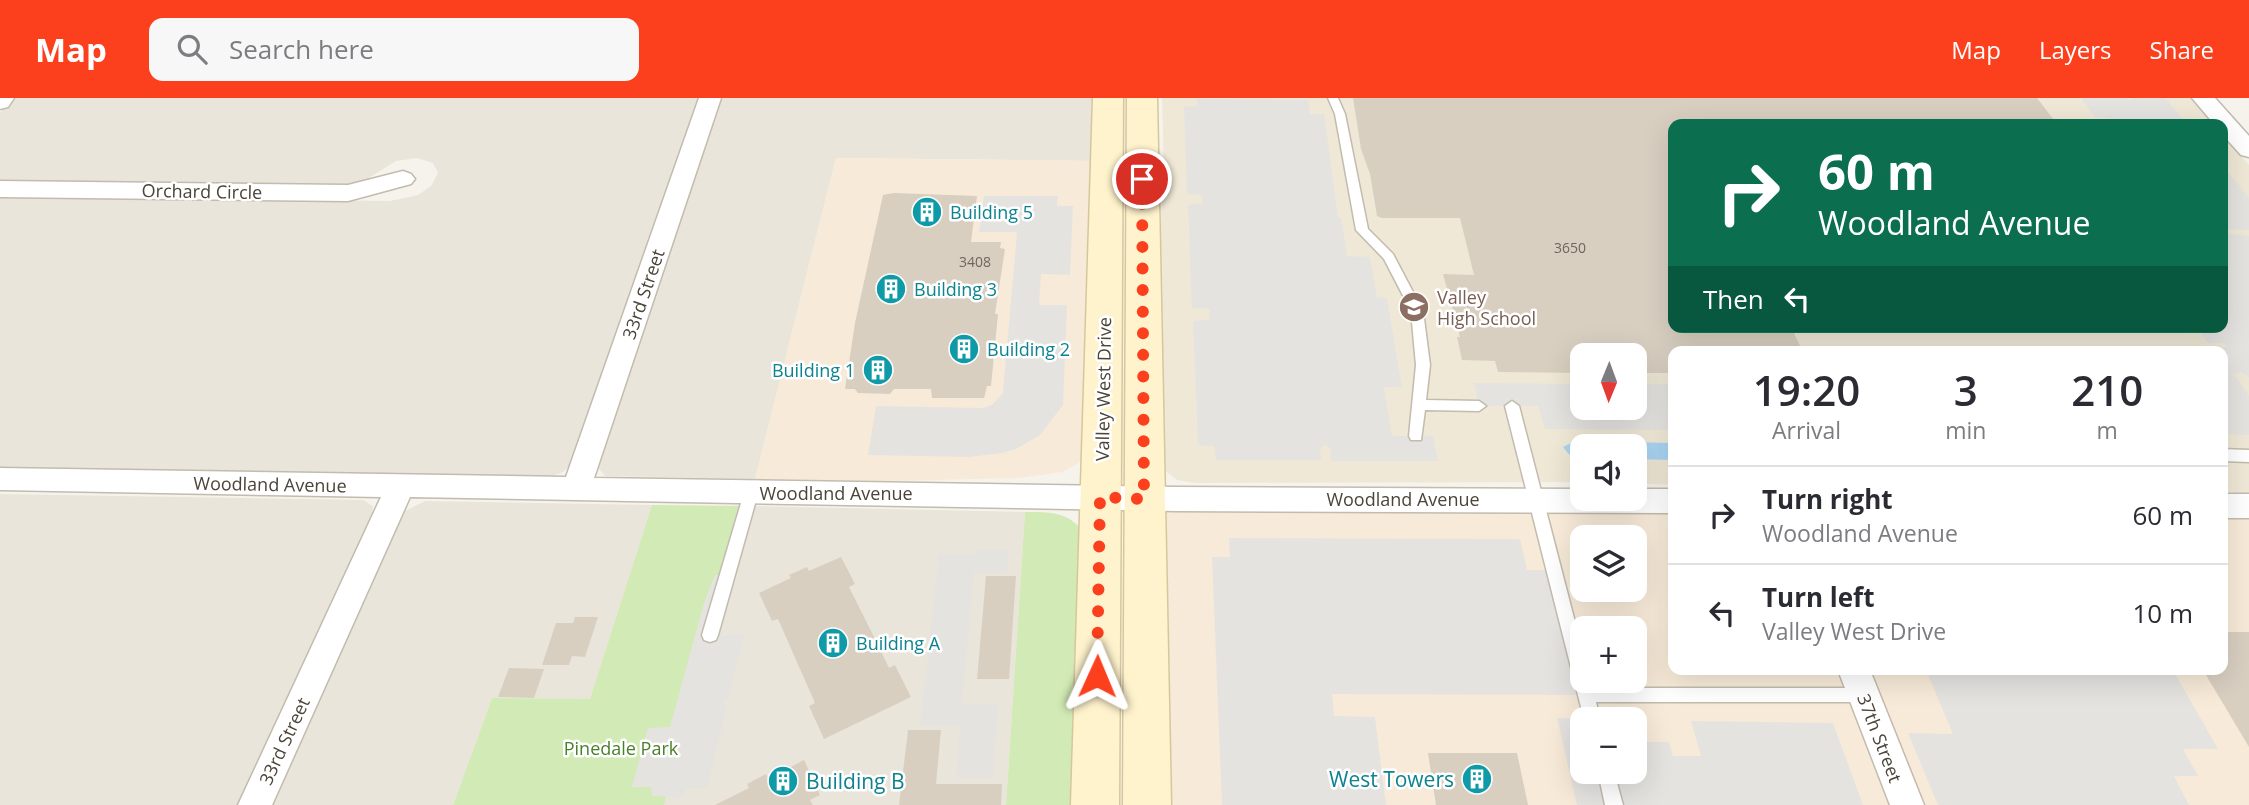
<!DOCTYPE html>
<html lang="en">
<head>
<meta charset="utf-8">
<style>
	body { margin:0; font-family:"Open Sans",sans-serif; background:#f7f7f7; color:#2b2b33; height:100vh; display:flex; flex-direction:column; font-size:26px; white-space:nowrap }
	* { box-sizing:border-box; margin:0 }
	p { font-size:23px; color:#7c7c81 }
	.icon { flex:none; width:38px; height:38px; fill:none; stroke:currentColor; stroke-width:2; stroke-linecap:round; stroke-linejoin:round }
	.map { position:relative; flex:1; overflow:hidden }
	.details { position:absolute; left:1668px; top:248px; width:560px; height:329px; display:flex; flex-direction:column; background:#fff; border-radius:14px; box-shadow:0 7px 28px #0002 }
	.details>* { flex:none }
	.top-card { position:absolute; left:1668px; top:21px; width:560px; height:214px; border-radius:14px; box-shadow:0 7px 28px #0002; background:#0b6e4f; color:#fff; overflow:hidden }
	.needle { width:46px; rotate:181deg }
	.controls { position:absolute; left:1570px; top:245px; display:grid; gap:14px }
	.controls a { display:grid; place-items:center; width:77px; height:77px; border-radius:14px; background:#fff; box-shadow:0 7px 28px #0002; font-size:35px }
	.pin { position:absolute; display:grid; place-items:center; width:60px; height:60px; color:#fff; margin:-30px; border:4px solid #fff; border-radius:50%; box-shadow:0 2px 7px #0007 }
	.me { position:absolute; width:77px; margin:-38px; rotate:1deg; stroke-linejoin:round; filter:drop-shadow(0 0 5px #0008) }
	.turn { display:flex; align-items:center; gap:24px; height:147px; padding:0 35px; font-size:32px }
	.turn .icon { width:91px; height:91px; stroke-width:2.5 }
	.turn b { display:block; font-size:49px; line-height:60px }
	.then { display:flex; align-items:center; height:66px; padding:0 35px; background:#0003; gap:14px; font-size:26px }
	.eta { display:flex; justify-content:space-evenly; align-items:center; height:119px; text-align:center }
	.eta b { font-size:42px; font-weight:600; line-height:49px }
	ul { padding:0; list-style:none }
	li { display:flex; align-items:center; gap:21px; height:98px; padding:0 35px; border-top:2px solid #e1e1e2 }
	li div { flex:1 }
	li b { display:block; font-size:26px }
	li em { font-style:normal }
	header { display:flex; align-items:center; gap:42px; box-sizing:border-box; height:98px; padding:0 35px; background:#fc3f1d; color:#fff }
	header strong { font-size:33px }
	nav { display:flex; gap:38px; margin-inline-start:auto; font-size:24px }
	.search { width:490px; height:63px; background:#f7f7f7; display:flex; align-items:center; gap:18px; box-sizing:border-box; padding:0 24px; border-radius:14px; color:#7c7c81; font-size:26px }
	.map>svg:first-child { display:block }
</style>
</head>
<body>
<header>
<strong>Map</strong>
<div class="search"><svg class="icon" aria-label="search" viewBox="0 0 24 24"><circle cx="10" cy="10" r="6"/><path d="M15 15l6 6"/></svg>Search here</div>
<nav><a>Map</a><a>Layers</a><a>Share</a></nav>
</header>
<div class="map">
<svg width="2249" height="707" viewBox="0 0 2249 707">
	<rect width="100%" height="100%" fill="#f6f3ec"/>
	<!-- residential -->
	<g fill="#eae5da">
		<path d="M 13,0 L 700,0 L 572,366 L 563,374 L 552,378 L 0,369 L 0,98 L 390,103 L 418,97 L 431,88 L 438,75 L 433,65 L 417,60 L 396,63 L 367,81 L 344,88 L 0,83 L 0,15 Z"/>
		<path d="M 721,0 L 1097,0 L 1097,63 L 836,60 L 755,381 L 605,378 L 599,371 L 599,366 Z"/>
		<path d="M 0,396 L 363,402 L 373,408 L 372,420 L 238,707 L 0,707 Z"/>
		<path d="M 425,403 L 652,407 L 590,602 L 492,600 L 453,707 L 271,707 L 403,414 Z"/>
		<path d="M 748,408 L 1025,414 L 1006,707 L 664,707 L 722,492 Z"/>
	</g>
	<!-- commercial -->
	<g fill="#f7ead8" fill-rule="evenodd">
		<path d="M 836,60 L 1097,63 L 1083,359 L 1078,365 L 1062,374 L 1019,380 L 882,383 L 755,381 Z"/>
		<path d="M 1177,401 L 1673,403 L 1673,572 L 2222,572 L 2223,408 L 2249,408 L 2249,707 L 1147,707 L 1145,428 ZM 1582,439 L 1634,439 L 1634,492 L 1582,492 ZM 1582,530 L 1634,530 L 1634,583 L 1582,583 ZM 1582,621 L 1634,621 L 1634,674 L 1582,674 Z"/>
	</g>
	<!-- education -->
	<path fill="#efe8d6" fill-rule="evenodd" d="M 1162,0 L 2190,0 L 2213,26 L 1673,26 L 1673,229 L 2222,229 L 2223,37 L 2249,67 L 2249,395 L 2223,394 L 2222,254 L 1673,254 L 1673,387 L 1635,385 L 1634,348 L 1582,348 L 1582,384 L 1195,385 L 1177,382 L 1164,372 L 1155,189 L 1164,80 ZM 1582,257 L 1634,257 L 1634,310 L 1582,310 Z"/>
	<!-- green -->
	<g fill="#d2eab5">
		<path d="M 652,407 L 748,408 L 722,492 L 664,707 L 453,707 L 492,600 L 590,601 Z"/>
		<path d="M 1025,414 C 1047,414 1066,413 1081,431 L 1075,707 L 1006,707 Z"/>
	</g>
	<!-- parking -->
	<g fill="#e5e3e0">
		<path d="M 2081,0 L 2127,0 L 2132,3 L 2132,0 L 2165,0 L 2187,26 L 2094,26 L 2106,25 L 2109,20 L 2095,19 Z"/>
		<path d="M 1197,1 L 1308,2 L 1310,16 L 1324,16 L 1338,120 L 1341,120 L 1347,158 L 1370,159 L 1377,199 L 1387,200 L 1402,289 L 1384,289 L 1392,338 L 1433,338 L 1438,363 L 1331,363 L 1330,350 L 1325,347 L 1320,350 L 1321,362 L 1216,362 L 1214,348 L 1198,347 L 1193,223 L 1209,222 L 1210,213 L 1206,210 L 1192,210 L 1188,107 L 1203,105 L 1202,97 L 1187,96 L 1184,9 L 1197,8 Z"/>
		<path d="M 2223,68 L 2249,100 L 2249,132 L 2223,131 Z"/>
		<path d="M 984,98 L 1058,98 L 1057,108 L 1073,108 L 1070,177 L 1041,176 L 1039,207 L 1067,207 L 1063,307 L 1040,337 L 1016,351 L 1002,355 L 969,359 L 868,357 L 876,308 L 983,310 L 992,307 L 1003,295 L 1017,134 L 979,134 Z"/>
		<path d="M 2223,135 L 2249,138 L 2249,279 L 2241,274 L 2234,276 L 2249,298 L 2249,337 L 2223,336 L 2222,254 L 2210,254 L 2228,248 L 2223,245 L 2208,245 L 2197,229 L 2222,229 L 2223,190 L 2228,191 L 2223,187 Z"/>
		<path d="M 1874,250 L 2051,252 L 2203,254 L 1876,254 Z"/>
		<path d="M 1474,285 L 1582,286 L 1582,310 L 1634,310 L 1635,286 L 1673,286 L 1673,332 L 1545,331 L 1538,308 L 1479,308 Z"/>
		<path d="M 1229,440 L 1520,441 L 1527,472 L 1554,472 L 1585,597 L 1332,596 L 1334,618 L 1375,619 L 1386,707 L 1222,707 L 1212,459 L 1230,459 Z"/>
		<path d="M 976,452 L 1009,452 L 1007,475 L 974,475 L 962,606 L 998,607 L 993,679 L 956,679 L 960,628 L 920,628 L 939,456 L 975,456 Z"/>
		<path d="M 715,477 L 727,478 L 710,537 L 744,537 L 729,600 L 723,604 L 727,608 L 707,690 L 687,690 L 681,699 L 652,698 L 651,689 L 632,689 L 648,630 L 670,629 L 704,505 Z"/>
		<path d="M 1926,572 L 2173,572 L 2218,651 L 2183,651 L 2198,678 L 2174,678 L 2189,707 L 1938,707 L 1908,635 L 1953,636 Z"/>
		<path d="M 1557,620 L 1634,621 L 1582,621 L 1582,674 L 1634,674 L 1635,624 L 1640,644 L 1669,644 L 1673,658 L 1701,658 L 1691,623 L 1833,625 L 1863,707 L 1577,707 Z"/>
	</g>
	<!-- water -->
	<path fill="#a9d4f2" d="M 1575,343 L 1673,345 L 1673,362 L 1635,361 L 1634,348 L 1582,348 L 1582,361 L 1572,360 L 1563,349 Z"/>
	<!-- building -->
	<g fill="#d8cfc1">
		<path d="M 1353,0 L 2037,0 L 2057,26 L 1673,26 L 1673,229 L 1791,229 L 1803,254 L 1673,254 L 1673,275 L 1634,275 L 1634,257 L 1582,257 L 1582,275 L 1498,274 L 1495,263 L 1462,262 L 1457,239 L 1460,239 L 1443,176 L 1474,177 L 1460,120 L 1382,120 L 1377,118 L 1370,76 L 1361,51 Z"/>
		<path d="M 894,95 L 977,98 L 971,144 L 1001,144 L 1000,150 L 1005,151 L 995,216 L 998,216 L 991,288 L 987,288 L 984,300 L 932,300 L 931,291 L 894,291 L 890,296 L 858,295 L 855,291 L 845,291 L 855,225 L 883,97 Z"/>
		<path d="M 841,459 L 855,486 L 849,489 L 873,537 L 889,570 L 895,567 L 911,599 L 824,641 L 809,608 L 815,605 L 778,521 L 772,523 L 759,495 L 791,480 L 789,477 L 807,469 L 809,473 Z"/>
		<path d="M 986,478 L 1016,478 L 1009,581 L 977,581 Z"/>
		<path d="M 575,519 L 598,519 L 585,559 L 572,558 L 569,567 L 542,567 L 556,525 L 573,525 Z"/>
		<path d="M 2222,534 L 2249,534 L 2249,649 L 2203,572 L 2222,572 Z"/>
		<path d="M 509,570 L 544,571 L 534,600 L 498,599 Z"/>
		<path d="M 908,632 L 941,632 L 936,686 L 1002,686 L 1001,707 L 899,707 Z"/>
		<path d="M 1428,655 L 1517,655 L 1528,707 L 1436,707 Z"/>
		<path d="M 804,662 L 820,697 L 810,702 L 813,707 L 715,707 L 749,690 L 747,686 L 766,676 L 768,681 Z"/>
	</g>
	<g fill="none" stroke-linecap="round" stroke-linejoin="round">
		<!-- service casing -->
		<g stroke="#c2bbae" stroke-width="3">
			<g id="service">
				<path d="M 1328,0 L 1338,0 L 1345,16 L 1368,131 L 1393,156 L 1423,213 L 1430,267 L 1426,302 L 1479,303 L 1486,308 L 1479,313 L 1425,312 L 1421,342 L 1411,342 L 1409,338 L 1416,267 L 1411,213 L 1384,161 L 1356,132 L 1335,16 Z"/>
				<path d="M 1512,303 L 1519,308 L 1582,551 L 1582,583 L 1590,583 L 1592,590 L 1863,590 L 1869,592 L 1871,597 L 1869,602 L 1863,604 L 1596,604 L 1600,621 L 1584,621 L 1505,308 Z"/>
				<path d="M 2222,351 L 2249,352 L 2249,364 L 2222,363 Z"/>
				<path d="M 751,389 L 756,391 L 758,395 L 718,537 L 716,542 L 710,544 L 704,542 L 702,537 L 744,395 L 746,391 Z"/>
				<path d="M 1598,674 L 1614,674 L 1623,707 L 1605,707 Z"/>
			</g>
		</g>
		<!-- minor casing -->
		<g stroke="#c2bbae" stroke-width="3">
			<g id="minor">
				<path d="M 0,0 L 14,0 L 8,9 L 0,11 Z"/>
				<path d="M 699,0 L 721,0 L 594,380 L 1177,389 L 1582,391 L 1582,401 L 1634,401 L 1634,391 L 1673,391 L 1673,415 L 1177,413 L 410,399 L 272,707 L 238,707 L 381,399 L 0,392 L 0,370 L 566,379 Z"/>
				<path d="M 2192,0 L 2215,0 L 2249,38 L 2249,59 L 2241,57 L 2222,36 L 2222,26 L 2214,26 Z"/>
				<path d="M 403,73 L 411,76 L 415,81 L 411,86 L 348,103 L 0,99 L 0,83 L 348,87 Z"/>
				<rect x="2222" y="396" width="27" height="24"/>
				<path d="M 1838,572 L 1870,572 L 1924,707 L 1890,707 Z"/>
			</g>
		</g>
		<!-- secondary casing -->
		<g stroke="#d6c79b" stroke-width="3">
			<g id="secondary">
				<path d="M 1093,0 L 1123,0 L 1119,707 L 1071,707 Z"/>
				<path d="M 1127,0 L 1157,0 L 1171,707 L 1123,707 Z"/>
			</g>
		</g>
		<!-- service -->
		<use href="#service" fill="#fff" fill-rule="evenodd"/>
		<!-- minor -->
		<use href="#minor" fill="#fff" fill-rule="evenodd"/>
		<!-- secondary -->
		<use href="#secondary" fill="#fff3cd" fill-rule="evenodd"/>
	</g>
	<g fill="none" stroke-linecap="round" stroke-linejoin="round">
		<!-- route -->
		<path stroke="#fc3f1d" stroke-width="12" stroke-dasharray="0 21.6" d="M 1097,578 L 1100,399 L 1144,401 L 1142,81"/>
	</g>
	<!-- icons -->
	<defs>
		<g id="building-disc" transform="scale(1.575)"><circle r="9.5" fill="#0f9aa8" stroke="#fff"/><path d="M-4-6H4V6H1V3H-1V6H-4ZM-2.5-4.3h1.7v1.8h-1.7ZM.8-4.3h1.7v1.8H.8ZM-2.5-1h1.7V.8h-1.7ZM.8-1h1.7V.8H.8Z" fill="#fff"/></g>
		<g id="school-disc" transform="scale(1.575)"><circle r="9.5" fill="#8d6e63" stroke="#fff"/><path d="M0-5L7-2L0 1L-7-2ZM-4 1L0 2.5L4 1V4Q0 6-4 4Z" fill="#fff"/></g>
	</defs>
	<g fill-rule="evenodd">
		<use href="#building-disc" x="927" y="114"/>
		<use href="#building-disc" x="891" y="191"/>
		<use href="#school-disc" x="1414" y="209"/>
		<use href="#building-disc" x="964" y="251"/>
		<use href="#building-disc" x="878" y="272"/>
		<use href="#building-disc" x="833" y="545"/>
		<use href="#building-disc" x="1477" y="681"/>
		<use href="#building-disc" x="783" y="683"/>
	</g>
	<g text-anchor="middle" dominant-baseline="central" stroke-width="5" stroke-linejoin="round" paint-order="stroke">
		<!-- number labels -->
		<g font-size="14" fill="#6e675b">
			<text x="1570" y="149">3650</text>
			<text x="975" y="163">3408</text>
		</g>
		<!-- street labels -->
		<g font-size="18" fill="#4b4439" stroke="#fff">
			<text transform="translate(202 93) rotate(1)">Orchard Circle</text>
			<text transform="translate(643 196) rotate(-71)">33rd Street</text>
			<text transform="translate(1103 291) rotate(-89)">Valley West Drive</text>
			<text transform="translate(270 386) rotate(1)">Woodland Avenue</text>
			<text x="836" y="395">Woodland Avenue</text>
			<text x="1403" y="401">Woodland Avenue</text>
			<text transform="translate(1880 640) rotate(69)">37th Street</text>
			<text transform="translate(284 643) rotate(-65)">33rd Street</text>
		</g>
		<!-- culture labels -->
		<g font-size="18" fill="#0d838f" stroke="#fff" text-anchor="start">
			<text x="950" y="114">Building 5</text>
			<text x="914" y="191">Building 3</text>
			<text x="987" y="251">Building 2</text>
			<text x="855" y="272" text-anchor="end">Building 1</text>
			<text x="856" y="545">Building A</text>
		</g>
		<!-- education labels -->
		<g font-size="18" fill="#785e54" stroke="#fff" text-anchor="start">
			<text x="1437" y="199">Valley<tspan x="1437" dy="21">High School</tspan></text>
		</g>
		<!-- park labels -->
		<g font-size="18" fill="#4a7f2a" stroke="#fff">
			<text x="621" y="650">Pinedale Park</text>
		</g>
		<!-- near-culture labels -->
		<g font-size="21" fill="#0d838f" stroke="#fff" text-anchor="end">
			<text x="1454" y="681">West Towers</text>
			<text x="806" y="683" text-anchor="start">Building B</text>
		</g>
	</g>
</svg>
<div class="controls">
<a><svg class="needle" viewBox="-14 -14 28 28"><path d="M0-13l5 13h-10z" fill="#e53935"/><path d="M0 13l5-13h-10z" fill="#7c7c81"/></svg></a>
<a><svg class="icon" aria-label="sound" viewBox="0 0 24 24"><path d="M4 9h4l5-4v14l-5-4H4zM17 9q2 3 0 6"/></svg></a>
<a><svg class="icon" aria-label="layers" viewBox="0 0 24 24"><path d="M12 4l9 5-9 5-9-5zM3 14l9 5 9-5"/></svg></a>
<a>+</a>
<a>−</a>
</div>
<div class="pin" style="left:1142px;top:81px;background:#d93025"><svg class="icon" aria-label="arrive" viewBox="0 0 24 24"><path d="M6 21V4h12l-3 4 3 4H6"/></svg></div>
<svg class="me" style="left:1097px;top:578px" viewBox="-20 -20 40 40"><path d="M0-17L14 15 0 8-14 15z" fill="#fc3f1d" stroke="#fff" stroke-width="4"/></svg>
<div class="top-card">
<div class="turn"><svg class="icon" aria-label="right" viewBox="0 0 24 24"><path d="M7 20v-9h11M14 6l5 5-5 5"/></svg><div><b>60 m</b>Woodland Avenue</div></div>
<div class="then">Then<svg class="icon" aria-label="left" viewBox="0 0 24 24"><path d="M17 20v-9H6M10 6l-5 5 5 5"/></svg></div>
</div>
<section class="details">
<div class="eta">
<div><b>19:20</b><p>Arrival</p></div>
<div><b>3</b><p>min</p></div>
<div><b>210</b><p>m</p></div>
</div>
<ul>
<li><svg class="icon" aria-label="right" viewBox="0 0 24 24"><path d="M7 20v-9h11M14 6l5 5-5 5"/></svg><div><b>Turn right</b><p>Woodland Avenue</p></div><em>60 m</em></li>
<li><svg class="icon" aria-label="left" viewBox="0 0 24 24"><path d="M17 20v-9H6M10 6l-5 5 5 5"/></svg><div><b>Turn left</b><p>Valley West Drive</p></div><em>10 m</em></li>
</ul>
</section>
</div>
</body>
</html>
